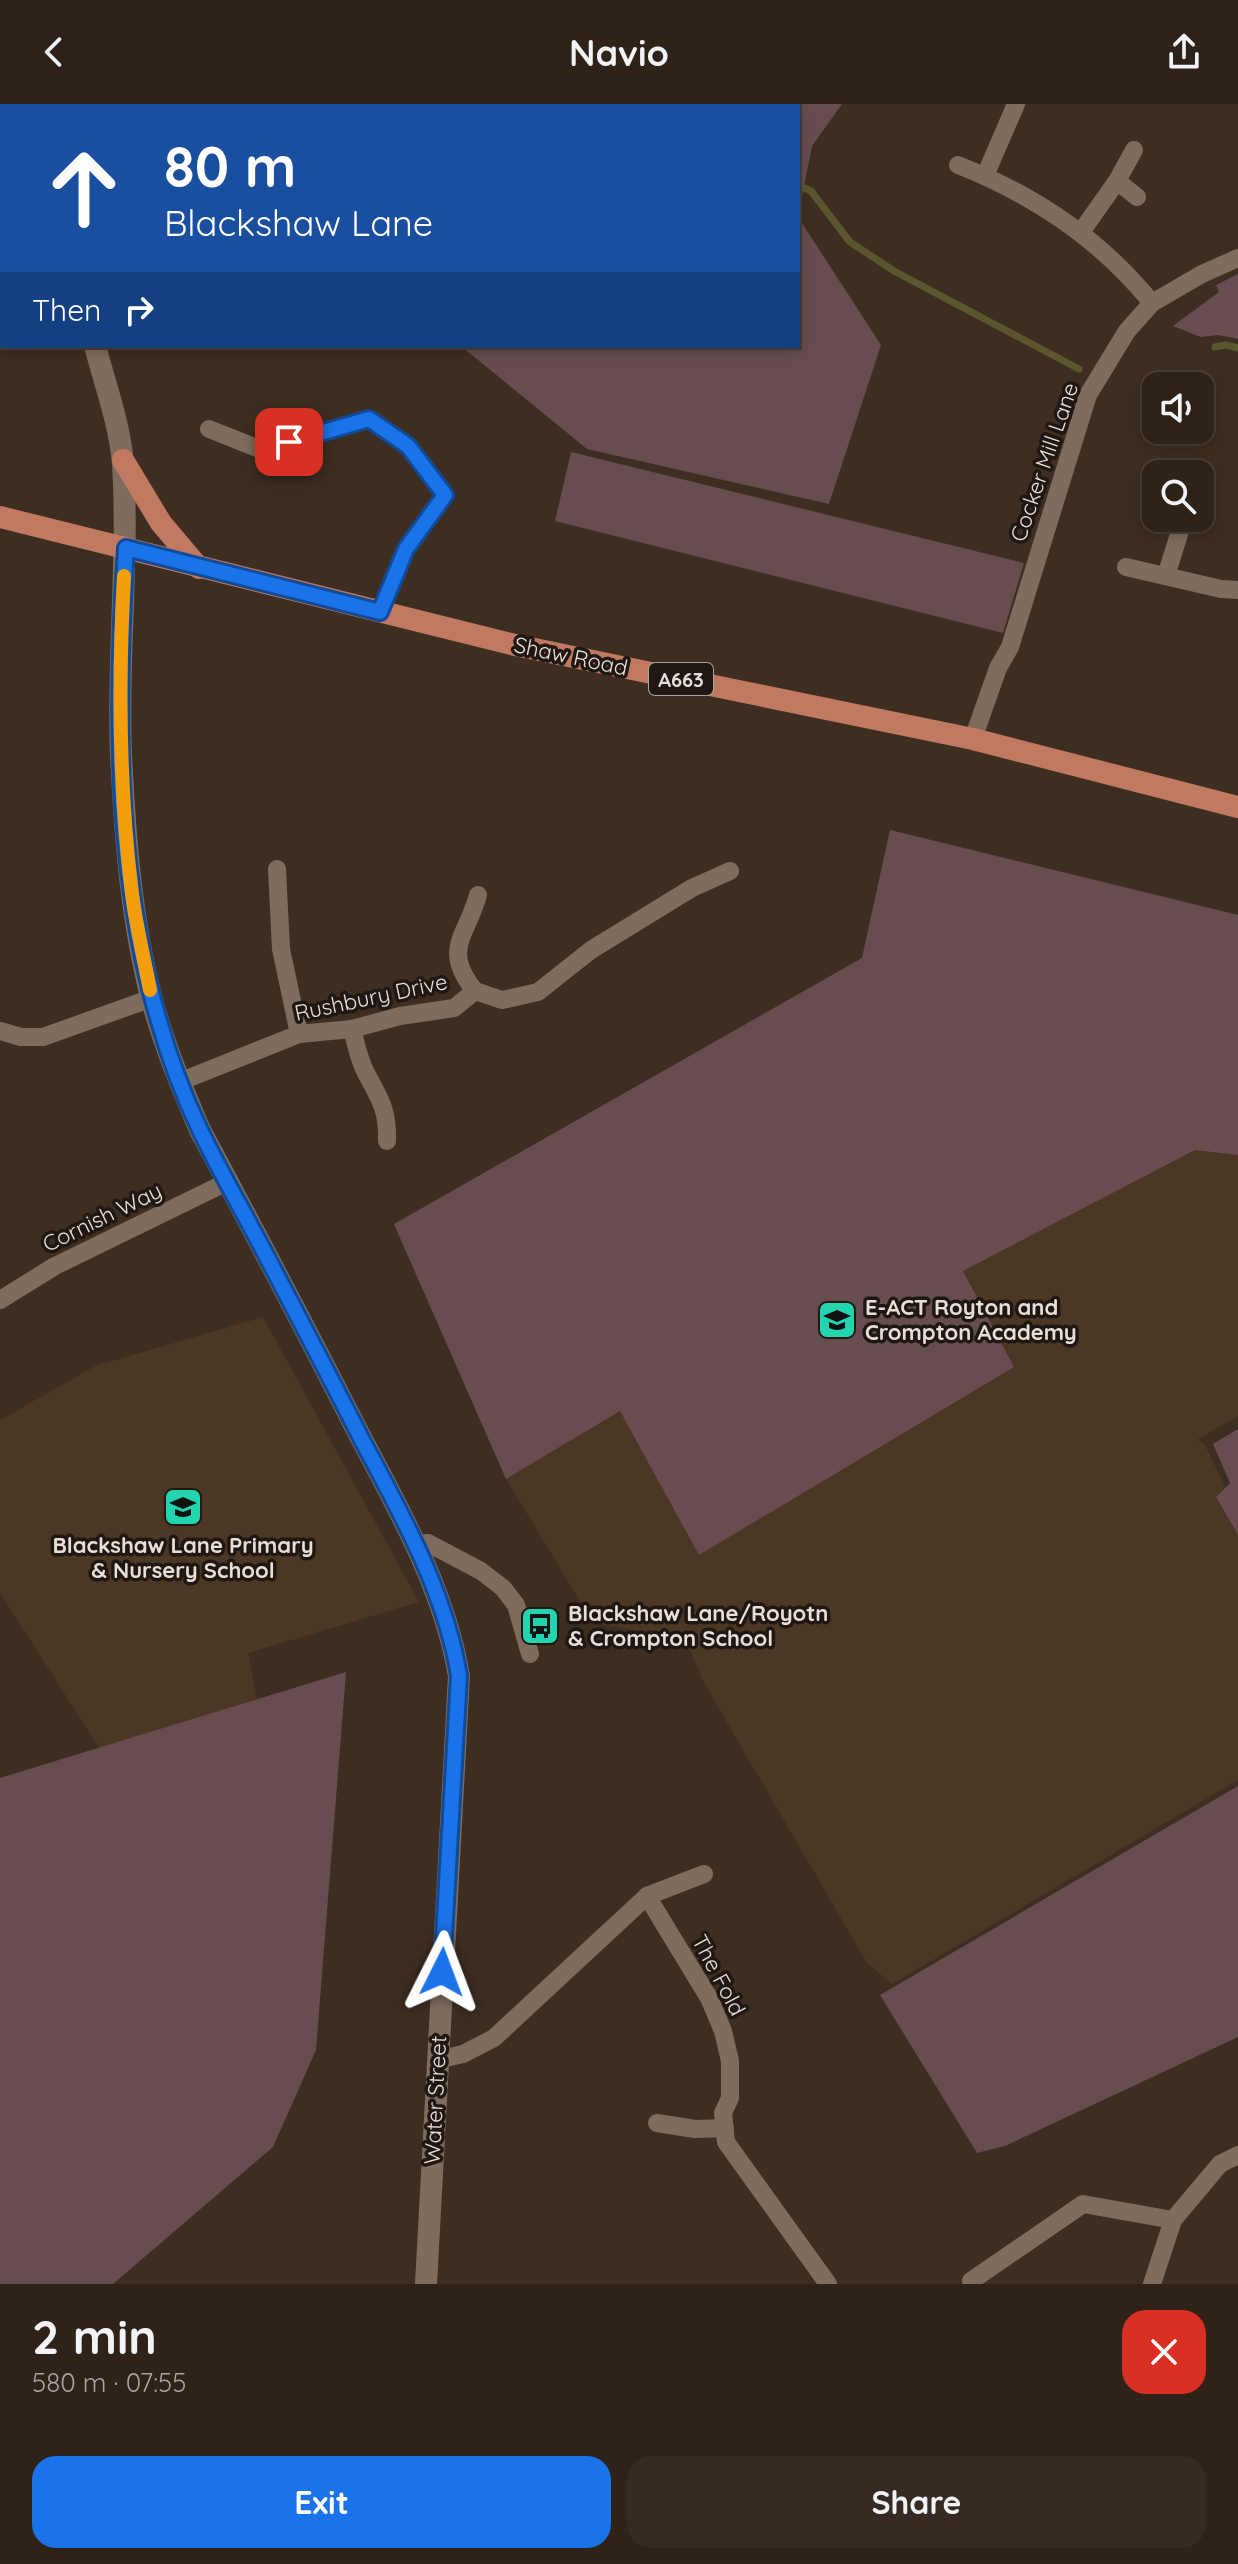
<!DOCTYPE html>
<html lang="en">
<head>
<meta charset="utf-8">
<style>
	body { margin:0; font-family:Quicksand,sans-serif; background:#362a22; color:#f1f3f6; height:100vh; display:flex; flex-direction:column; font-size:30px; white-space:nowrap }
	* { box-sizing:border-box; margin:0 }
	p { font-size:26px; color:#a7a4a2 }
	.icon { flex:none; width:44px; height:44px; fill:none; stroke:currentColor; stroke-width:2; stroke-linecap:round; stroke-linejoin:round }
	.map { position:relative; height:2180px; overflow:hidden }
	.panel { display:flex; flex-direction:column; background:#2e2219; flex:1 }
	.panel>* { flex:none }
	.top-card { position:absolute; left:0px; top:0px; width:800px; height:244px; box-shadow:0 4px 12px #0003,0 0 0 2px #493f38; background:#1a4fa0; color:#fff; overflow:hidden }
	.controls { position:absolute; left:1142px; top:268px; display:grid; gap:16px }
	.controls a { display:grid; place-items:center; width:72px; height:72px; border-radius:16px; background:#2e2219; box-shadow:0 4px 12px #0003,0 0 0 2px #493f38; font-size:40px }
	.pin { position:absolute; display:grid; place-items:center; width:68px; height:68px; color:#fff; margin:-34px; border-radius:16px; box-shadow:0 4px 12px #0006 }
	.me { position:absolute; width:88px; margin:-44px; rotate:3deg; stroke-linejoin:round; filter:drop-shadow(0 0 6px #0008) }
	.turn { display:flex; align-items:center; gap:28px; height:168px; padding:0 32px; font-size:36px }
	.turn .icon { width:104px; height:104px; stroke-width:2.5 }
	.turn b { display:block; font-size:56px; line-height:68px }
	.then { display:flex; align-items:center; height:76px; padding:0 32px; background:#0003; gap:16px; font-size:30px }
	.round { display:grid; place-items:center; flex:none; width:84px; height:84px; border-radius:24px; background:#362a22 }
	.headline { display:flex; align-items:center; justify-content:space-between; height:136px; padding:0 32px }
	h1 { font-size:48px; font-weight:800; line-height:60px }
	.button { display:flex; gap:16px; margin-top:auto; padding:16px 32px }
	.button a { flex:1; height:92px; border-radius:24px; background:#1a73e8; color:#fff; font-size:32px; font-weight:800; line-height:92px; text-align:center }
	.button a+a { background:#362a22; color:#f1f3f6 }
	header { display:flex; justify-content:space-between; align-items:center; height:104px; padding:0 32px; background:#2e2219; font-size:36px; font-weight:800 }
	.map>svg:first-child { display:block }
</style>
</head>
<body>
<header><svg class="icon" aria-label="back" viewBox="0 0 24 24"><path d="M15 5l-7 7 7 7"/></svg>Navio<svg class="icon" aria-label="share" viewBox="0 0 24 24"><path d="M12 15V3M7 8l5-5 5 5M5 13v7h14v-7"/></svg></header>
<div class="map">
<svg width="1238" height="2180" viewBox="0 0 1238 2180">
	<rect width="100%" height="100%" fill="#3e2e21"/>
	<!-- built -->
	<g fill="#4c3624">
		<path d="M 890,726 L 1238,811 L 1238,1312 L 1197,1336 L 1204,1339 L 1225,1382 L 1216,1394 L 1238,1431 L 1238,1676 L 892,1880 L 867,1859 L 703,1577 L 686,1535 L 593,1519 L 506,1375 L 394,1121 L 862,854 Z"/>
		<path d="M 263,1213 L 419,1498 L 248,1549 L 257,1595 L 100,1645 L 0,1489 L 0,1316 L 95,1262 Z"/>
	</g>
	<!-- green -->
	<g fill="#674d4f">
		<path d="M 174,0 L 842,0 L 812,42 L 798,112 L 798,2 Z"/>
		<path d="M 798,113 L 881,241 L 829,400 L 587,345 L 461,242 L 798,242 Z"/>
		<path d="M 1238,170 L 1238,235 L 1218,231 L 1201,233 L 1173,222 L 1219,188 L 1216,181 Z"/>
		<path d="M 571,348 L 1024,459 L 1003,529 L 555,417 Z"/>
		<path d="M 890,726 L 1238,811 L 1238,1051 L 1195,1046 L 963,1167 L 1014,1263 L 699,1451 L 620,1307 L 506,1375 L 394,1120 L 862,854 Z"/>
		<path d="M 1238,1325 L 1238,1431 L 1216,1393 L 1230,1379 L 1213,1340 Z"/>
		<path d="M 346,1568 L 316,1946 L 273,2043 L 113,2180 L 0,2180 L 0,1674 Z"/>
		<path d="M 1238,1682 L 1238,1933 L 1005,2042 L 977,2049 L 880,1891 Z"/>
	</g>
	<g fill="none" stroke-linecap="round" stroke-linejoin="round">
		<!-- stream -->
		<g stroke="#5a572f" stroke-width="7">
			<path d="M 798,81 L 811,87 L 850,138 L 894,167 L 1079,265"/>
			<path d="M 1215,243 L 1226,241 L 1238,244"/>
		</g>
		<!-- minor -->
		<g stroke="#7f6c5d" stroke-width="18">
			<path d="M 958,61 C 1034,91 1101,136 1152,199"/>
			<path d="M 985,72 L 1016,0"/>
			<path d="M 1117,77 L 1134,46"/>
			<path d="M 1081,128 L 1117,77 L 1137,93"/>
			<path d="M 0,134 L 2,134"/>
			<path d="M 209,325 L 262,346 L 369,315 L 408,342 L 445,391 L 406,445 L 380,508"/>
			<path d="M 1126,463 L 1221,485 L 1238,486"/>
			<path d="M 1166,472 L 1184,414"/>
			<path d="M 973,635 L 998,564 L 1010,543 L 1088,291 L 1127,227 L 1152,199 L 1202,170 L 1238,154"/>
			<path d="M 277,765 L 281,845 L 299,930"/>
			<path d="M 475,887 L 502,896 L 538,888 L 591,846 L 692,784 L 730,767"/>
			<path d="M 475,887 C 441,845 467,832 478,791"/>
			<path d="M 352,925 C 356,940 359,956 366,969 C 380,995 388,1006 387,1037"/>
			<path d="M 0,927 L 21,933 L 43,933 L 152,894"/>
			<path d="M 179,978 L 299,930 L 352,925 L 400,912 L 454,904 L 475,887"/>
			<path d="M 0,1196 L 55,1162 L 227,1078"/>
			<path d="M 415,1441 L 428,1439 L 481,1467 L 503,1484 L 516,1501 L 530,1550"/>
			<path d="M 704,1770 L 647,1792 L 709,1894 L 723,1927 L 730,1957 L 730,1994 L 723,2009 L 726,2038 L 828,2180"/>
			<path d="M 437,1956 L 463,1950 L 494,1934 L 647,1792"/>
			<path d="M 657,2019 L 695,2025 L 725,2024"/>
			<path d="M 971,2177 L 1083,2100 L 1173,2116"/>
			<path d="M 1152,2180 L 1173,2116 L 1220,2060 L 1238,2051"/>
		</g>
		<!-- tertiary -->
		<g stroke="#7f6c5d" stroke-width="22">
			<path d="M 42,0 L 42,2"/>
			<path d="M 95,242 C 105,280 120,321 123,360 C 129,457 117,553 121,650 C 125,732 131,816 152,896 C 164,941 182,984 200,1026 C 254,1127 307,1228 359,1330 C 399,1406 445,1486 459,1572 L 426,2180"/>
		</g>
		<!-- primary -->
		<g stroke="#c27961" stroke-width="22">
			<path d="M 123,356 L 161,419 L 199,464"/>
			<path d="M 0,413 L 515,541 L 973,635 L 1238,703"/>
		</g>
	</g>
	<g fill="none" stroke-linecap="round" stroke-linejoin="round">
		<!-- route casing -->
		<g stroke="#114b97" stroke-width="20">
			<path id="route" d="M 289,338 L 369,315 L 408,342 L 445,391 L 406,445 L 380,508 L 126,444 C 113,637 115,849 200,1026 C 221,1070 246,1112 268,1155 C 300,1216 332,1277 363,1338 C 402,1411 446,1490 459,1572 L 442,1868"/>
		</g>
		<!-- route -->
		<use href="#route" stroke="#1a73e8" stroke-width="14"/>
		<!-- slow -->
		<path stroke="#f59e0b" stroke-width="14" d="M 124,472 C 118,577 119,685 132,790 C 136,822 144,854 150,886"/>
	</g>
	<!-- icons -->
	<defs>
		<g id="school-square" transform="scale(2)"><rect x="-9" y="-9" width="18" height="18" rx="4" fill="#22d5af" stroke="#1f1812"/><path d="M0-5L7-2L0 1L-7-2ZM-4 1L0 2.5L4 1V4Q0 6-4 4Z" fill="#111"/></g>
		<g id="bus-square" transform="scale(2)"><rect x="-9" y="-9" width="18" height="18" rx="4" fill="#22d5af" stroke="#1f1812"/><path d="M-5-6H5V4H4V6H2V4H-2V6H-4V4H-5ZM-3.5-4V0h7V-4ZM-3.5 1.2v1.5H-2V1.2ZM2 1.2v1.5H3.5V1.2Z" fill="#111"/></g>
	</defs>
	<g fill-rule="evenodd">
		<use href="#school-square" x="837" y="1216"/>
		<use href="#school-square" x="183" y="1403"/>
		<use href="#bus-square" x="540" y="1522"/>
	</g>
	<g text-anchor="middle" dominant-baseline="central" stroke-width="7" stroke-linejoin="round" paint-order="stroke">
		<!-- shield labels -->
		<rect fill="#1f1812" stroke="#aca39a" stroke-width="2" x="649" y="559" width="64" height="32" rx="6"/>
		<g font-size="20" font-weight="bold" fill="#e9ded5">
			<text x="681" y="575">A663</text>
		</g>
		<!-- street labels -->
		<g font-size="22" fill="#e9ded5" stroke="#1f1812">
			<text transform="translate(1044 358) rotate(-71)">Cocker Mill Lane</text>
			<text transform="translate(571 552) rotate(12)">Shaw Road</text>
			<text transform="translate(371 893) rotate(-12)">Rushbury Drive</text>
			<text transform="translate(102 1113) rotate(-26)">Cornish Way</text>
			<text transform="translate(719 1871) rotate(62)">The Fold</text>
			<text transform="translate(435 1996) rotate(-87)">Water Street</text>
		</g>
		<!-- poi labels -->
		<g font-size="22" font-weight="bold" fill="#e9ded5" stroke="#1f1812" text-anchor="start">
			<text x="865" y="1203">E-ACT Royton and<tspan x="865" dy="25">Crompton Academy</tspan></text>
			<text x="183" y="1441" text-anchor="middle">Blackshaw Lane Primary<tspan x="183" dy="25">&amp; Nursery School</tspan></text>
			<text x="568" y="1509">Blackshaw Lane/Royotn<tspan x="568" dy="25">&amp; Crompton School</tspan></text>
		</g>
	</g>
</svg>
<div class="controls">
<a><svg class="icon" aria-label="sound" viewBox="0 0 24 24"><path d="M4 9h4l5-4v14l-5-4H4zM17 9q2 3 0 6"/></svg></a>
<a><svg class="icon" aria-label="search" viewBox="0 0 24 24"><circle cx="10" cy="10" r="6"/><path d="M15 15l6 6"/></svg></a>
</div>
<div class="pin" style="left:289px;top:338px;background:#d93025"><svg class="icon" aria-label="arrive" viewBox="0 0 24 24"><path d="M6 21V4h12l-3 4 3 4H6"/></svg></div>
<svg class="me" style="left:442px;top:1868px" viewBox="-20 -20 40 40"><path d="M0-17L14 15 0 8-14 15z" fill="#1a73e8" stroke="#fff" stroke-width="4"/></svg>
<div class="top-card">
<div class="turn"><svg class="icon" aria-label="ahead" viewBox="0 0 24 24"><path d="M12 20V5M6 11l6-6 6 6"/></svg><div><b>80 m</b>Blackshaw Lane</div></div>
<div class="then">Then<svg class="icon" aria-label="right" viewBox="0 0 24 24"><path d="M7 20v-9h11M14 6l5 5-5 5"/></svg></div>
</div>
</div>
<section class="panel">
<div class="headline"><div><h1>2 min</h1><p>580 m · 07:55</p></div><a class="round" style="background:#d93025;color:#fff"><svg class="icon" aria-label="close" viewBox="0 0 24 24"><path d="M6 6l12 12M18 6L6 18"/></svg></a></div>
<div class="button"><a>Exit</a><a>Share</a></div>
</section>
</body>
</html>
